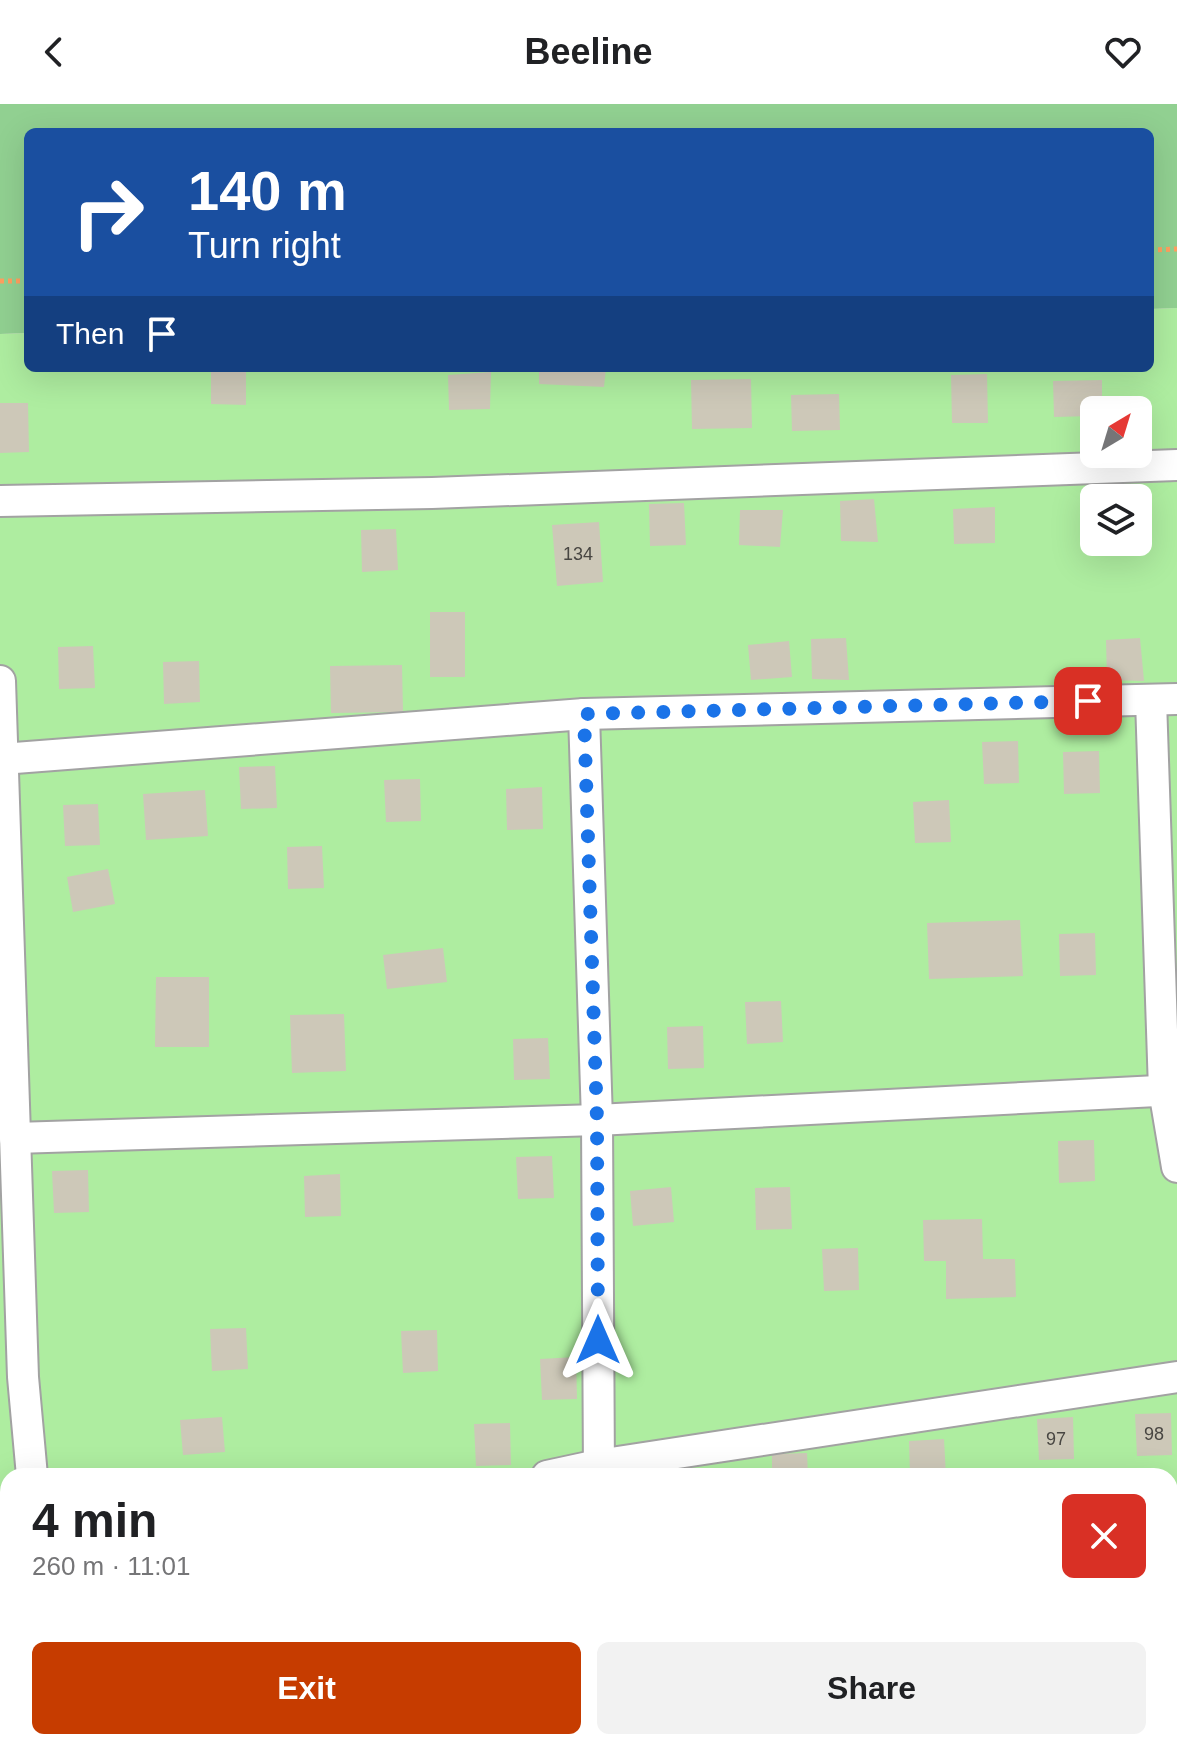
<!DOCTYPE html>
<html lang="en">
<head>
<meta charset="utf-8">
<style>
	body { margin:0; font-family:Helvetica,sans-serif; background:#f2f2f2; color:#202124; height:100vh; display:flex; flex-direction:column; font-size:30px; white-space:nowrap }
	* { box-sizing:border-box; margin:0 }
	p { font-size:26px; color:#757577 }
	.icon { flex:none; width:44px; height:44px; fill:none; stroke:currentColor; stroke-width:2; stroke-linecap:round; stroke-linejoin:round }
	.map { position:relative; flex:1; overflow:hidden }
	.panel { position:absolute; left:0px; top:1364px; width:1178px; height:282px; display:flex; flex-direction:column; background:#fff; border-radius:24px 24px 0 0; box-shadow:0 8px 32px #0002 }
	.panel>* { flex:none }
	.top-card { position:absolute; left:24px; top:24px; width:1130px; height:244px; border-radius:12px; box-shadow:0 8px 32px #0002; background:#1a4fa0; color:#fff; overflow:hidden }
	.needle { width:52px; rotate:38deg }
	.fabs { position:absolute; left:1080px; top:292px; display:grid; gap:16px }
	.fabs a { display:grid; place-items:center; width:72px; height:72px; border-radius:12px; background:#fff; box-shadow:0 8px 32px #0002; font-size:40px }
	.pin { position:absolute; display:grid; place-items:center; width:68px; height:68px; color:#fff; margin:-34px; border-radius:16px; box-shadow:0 4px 12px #0006 }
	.me { position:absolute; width:88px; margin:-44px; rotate:0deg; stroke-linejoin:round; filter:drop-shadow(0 0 6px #0008) }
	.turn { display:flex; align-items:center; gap:28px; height:168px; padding:0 32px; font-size:36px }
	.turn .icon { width:104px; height:104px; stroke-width:2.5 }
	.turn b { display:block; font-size:56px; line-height:68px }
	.then { display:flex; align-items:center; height:76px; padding:0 32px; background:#0003; gap:16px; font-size:30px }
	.round { display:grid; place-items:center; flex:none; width:84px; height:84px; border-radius:12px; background:#f2f2f2 }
	.headline { display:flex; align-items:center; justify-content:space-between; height:136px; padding:0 32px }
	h1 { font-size:48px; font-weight:700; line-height:60px }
	.action { display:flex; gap:16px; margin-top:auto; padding:16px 32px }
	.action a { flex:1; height:92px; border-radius:12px; background:#c63c00; color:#fff; font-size:32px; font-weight:700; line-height:92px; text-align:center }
	.action a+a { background:#f2f2f2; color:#202124 }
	header { display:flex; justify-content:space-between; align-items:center; height:104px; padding:0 32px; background:#fff; font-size:36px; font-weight:700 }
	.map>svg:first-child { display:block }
</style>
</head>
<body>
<header><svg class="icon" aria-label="back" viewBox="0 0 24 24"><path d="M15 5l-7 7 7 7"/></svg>Beeline<svg class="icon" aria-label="heart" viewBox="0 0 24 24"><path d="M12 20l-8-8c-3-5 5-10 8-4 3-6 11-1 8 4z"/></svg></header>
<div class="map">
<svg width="1177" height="1645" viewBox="0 0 1177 1645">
	<rect width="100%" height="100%" fill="#eeeddf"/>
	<!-- grass -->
	<path fill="#aeeda0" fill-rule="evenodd" d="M 1177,204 L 1177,1645 L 5,1645 L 0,1621 L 0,230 L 28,229 L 28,264 L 1150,264 L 1150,205 ZM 1094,306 L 1138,306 L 1138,350 L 1094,350 ZM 1094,394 L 1138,394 L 1138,438 L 1094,438 ZM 8,1372 L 1170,1372 L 1170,1638 L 8,1638 Z"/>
	<!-- forest -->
	<path fill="#91d091" d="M 0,0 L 1177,0 L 1177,204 L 1150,205 L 1150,28 L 28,28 L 28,229 L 0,230 Z"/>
	<!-- building -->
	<g fill="#cdc8b8">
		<path d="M 211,264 L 246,264 L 246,301 L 211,300 Z"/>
		<path d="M 539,264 L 606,264 L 604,283 L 539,280 Z"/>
		<path d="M 491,268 L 490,305 L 449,306 L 448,271 Z"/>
		<path d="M 987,270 L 988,319 L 952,319 L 951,271 Z"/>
		<path d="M 751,275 L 752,324 L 692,325 L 691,276 Z"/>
		<path d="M 1102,276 L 1102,306 L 1094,306 L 1094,312 L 1054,313 L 1053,277 Z"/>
		<path d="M 839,290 L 840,326 L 792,327 L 791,291 Z"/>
		<path d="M 0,299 L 28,299 L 29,348 L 0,349 Z"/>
		<path d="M 1152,391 L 1151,428 L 1138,428 L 1138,392 Z"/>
		<path d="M 874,395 L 878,438 L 841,437 L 840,397 Z"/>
		<path d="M 684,399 L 686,441 L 650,442 L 649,400 Z"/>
		<path d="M 995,403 L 995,439 L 954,440 L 953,405 Z"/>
		<path d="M 740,406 L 783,406 L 780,443 L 739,441 Z"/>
		<path d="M 599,418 L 603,478 L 557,482 L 552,421 Z"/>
		<path d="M 396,425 L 398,466 L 362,468 L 361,426 Z"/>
		<rect x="430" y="508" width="35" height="65"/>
		<path d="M 846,534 L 849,576 L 812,575 L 811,535 Z"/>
		<path d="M 1140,534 L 1144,577 L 1107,576 L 1106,536 Z"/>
		<path d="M 789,537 L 792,573 L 751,576 L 748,541 Z"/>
		<path d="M 93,542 L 95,584 L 59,585 L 58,543 Z"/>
		<path d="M 199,557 L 200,598 L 164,600 L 163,558 Z"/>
		<path d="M 402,561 L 403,608 L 331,609 L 330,562 Z"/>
		<path d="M 1018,637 L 1019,679 L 984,680 L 982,638 Z"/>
		<path d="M 1099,647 L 1100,689 L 1064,690 L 1063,648 Z"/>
		<path d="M 275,662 L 277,704 L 241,705 L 239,663 Z"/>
		<path d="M 420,675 L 421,717 L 386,718 L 384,676 Z"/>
		<path d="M 542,683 L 543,725 L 507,726 L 506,685 Z"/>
		<path d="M 205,686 L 208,732 L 146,736 L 143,690 Z"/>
		<path d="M 949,696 L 951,738 L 915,739 L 913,698 Z"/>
		<path d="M 98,700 L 100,741 L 65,742 L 63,701 Z"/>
		<path d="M 322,742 L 324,784 L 288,785 L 287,743 Z"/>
		<path d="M 108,765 L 115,800 L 73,808 L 67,773 Z"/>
		<path d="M 1020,816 L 1023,872 L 929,875 L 927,819 Z"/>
		<path d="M 1095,829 L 1096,871 L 1060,872 L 1059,830 Z"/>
		<path d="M 443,844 L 447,878 L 387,885 L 383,851 Z"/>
		<path d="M 156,873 L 209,873 L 209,943 L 155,943 Z"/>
		<path d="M 781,897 L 783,938 L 747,940 L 745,898 Z"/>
		<path d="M 344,910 L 346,967 L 292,969 L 290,911 Z"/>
		<path d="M 703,922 L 704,964 L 668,965 L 667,923 Z"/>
		<path d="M 548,934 L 550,975 L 514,976 L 513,935 Z"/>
		<path d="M 1094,1036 L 1095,1077 L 1059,1079 L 1058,1037 Z"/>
		<path d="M 552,1052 L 554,1094 L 518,1095 L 516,1053 Z"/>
		<path d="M 88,1066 L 89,1108 L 54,1109 L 52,1067 Z"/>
		<path d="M 340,1070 L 341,1112 L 305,1113 L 304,1072 Z"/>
		<path d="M 671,1083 L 674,1118 L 633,1122 L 630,1087 Z"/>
		<path d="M 790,1083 L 792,1125 L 756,1126 L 755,1084 Z"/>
		<path d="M 982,1115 L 983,1155 L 1015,1155 L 1016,1193 L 946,1195 L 946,1157 L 924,1157 L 923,1116 Z"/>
		<path d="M 858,1144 L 859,1186 L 824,1187 L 822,1145 Z"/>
		<path d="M 246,1224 L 248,1265 L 212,1267 L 210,1225 Z"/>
		<path d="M 437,1226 L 438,1267 L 403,1269 L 401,1227 Z"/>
		<path d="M 576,1253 L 577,1295 L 542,1296 L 540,1255 Z"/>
		<path d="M 1171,1309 L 1172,1351 L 1137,1352 L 1135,1310 Z"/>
		<path d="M 222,1313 L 225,1348 L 183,1351 L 180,1316 Z"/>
		<path d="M 1073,1313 L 1074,1355 L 1039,1356 L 1037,1315 Z"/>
		<path d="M 510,1319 L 511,1361 L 476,1362 L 474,1320 Z"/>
		<path d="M 944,1335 L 946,1372 L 910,1372 L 909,1337 Z"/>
		<path d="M 807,1349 L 808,1372 L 772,1372 L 772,1350 Z"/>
	</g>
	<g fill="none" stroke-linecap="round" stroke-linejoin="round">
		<!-- street casing -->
		<g stroke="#a2a2a2" stroke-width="34">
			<g id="street">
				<path d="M 0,397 L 432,389 L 1177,361"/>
				<path d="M 0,577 L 23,1273 L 32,1372"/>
				<path d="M 1151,596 L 1164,986 L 1177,1063"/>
				<path d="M 584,610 L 597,1016 L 599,1372"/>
				<path d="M 2,655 L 584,610 L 1177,595"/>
				<path d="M 15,1034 L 597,1016 L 1177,986"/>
				<path d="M 547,1372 L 598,1361 L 1177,1273"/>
				<path d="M 0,1450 L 8,1448"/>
				<path d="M 616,1638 L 616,1645"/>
				<path d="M 1022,1638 L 1177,1643"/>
			</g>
		</g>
		<!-- path -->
		<g stroke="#ffa05f" stroke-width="5" stroke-dasharray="4 4" stroke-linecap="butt">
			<path d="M 1150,146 L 1177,145"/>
			<path d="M 0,177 L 28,177"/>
		</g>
		<!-- street -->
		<use href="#street" stroke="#fff" stroke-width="30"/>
	</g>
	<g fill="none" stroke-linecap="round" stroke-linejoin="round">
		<!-- route -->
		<path stroke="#1a73e8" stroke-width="14" stroke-dasharray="0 25.2" d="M 598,1236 L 597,1016 L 584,610 L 1088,597"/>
	</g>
	<g text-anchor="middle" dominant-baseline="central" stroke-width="8" stroke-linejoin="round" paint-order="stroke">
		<!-- number labels -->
		<g font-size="18" fill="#484642">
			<text x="578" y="450">134</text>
			<text x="1154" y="1330">98</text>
			<text x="1056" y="1335">97</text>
		</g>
	</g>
</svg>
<div class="fabs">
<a><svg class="needle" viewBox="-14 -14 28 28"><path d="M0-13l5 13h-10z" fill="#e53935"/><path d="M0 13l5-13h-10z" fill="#757577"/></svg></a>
<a><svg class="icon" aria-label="layers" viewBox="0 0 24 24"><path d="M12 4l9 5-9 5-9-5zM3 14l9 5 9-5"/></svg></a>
</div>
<div class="pin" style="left:1088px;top:597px;background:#d93025"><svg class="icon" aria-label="arrive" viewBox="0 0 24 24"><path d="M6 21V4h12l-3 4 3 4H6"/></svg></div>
<svg class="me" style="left:598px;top:1236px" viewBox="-20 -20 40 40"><path d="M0-17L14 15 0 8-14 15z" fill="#1a73e8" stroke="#fff" stroke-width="4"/></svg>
<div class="top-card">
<div class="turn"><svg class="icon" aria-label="right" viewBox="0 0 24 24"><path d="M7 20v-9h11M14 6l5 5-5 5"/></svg><div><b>140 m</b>Turn right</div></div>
<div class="then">Then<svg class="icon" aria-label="arrive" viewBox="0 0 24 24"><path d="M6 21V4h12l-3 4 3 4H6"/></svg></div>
</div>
<section class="panel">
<div class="headline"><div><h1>4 min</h1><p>260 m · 11:01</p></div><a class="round" style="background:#d93025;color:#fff"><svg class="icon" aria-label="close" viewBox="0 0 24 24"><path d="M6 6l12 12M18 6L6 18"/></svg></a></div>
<div class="action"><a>Exit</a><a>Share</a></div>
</section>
</div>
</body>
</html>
